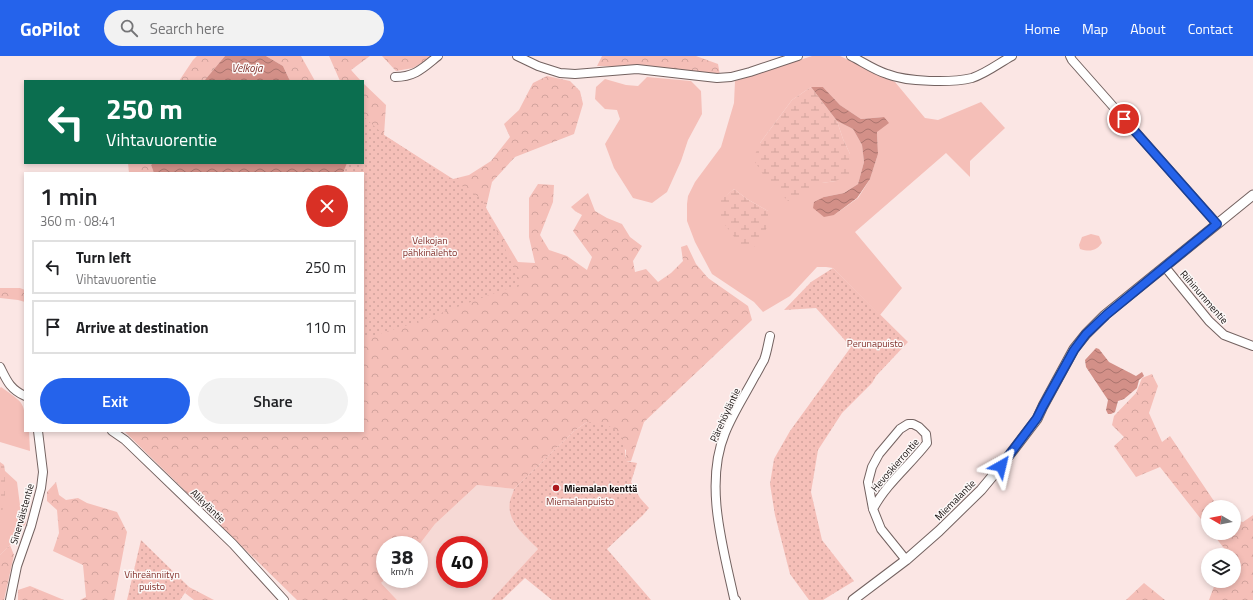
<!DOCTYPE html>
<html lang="en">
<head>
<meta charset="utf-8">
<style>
	body { margin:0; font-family:"Titillium Web",sans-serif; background:#f2f2f2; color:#202124; height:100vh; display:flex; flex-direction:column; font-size:15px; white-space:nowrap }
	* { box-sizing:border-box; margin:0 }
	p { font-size:13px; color:#757577 }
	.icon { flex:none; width:22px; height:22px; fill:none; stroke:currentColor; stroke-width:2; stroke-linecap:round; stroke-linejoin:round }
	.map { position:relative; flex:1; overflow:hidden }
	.details { position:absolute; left:24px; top:116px; width:340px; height:260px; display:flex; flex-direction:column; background:#fff; border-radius:0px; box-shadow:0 2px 6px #0003 }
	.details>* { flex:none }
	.banner { position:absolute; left:24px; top:24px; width:340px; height:84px; border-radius:0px; box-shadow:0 2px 6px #0003; background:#0b6e4f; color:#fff; overflow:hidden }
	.needle { width:26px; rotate:279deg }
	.fabs { position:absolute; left:1201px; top:444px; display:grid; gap:8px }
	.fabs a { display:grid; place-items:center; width:40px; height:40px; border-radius:50%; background:#fff; box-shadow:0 2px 6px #0003; font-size:20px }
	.speed { position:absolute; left:376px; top:480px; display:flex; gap:8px; font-size:20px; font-weight:700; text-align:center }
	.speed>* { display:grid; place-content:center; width:52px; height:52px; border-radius:50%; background:#fff; box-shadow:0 2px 6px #0003; line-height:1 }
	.speed small { font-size:10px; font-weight:400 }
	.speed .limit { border:6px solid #d22; background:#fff; color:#111 }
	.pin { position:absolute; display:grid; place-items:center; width:34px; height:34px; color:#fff; margin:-17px; border:2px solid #fff; border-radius:50%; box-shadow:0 1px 4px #0007 }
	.me { position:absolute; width:44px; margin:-22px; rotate:37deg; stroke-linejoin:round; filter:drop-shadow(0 0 3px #0008) }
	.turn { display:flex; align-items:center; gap:14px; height:84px; padding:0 16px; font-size:18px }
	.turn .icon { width:52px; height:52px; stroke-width:2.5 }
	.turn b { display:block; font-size:28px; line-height:34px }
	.round { display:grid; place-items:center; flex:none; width:42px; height:42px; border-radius:21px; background:#f2f2f2 }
	.summary { display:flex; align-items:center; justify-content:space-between; height:68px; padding:0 16px }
	h1 { font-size:24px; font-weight:600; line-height:30px }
	.button { display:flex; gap:8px; margin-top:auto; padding:8px 16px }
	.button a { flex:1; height:46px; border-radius:24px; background:#2563eb; color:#fff; font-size:16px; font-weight:600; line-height:46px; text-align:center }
	.button a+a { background:#f2f2f2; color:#202124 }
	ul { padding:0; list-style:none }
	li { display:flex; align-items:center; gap:12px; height:54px; margin:0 8px 6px; padding:0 8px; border:2px solid #e0e0e0; border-radius:0px }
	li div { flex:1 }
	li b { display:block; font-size:15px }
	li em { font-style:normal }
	header { display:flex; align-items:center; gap:24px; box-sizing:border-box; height:56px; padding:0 20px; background:#2563eb; color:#fff }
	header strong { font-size:19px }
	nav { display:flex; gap:22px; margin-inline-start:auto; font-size:14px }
	.search { width:280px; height:36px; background:#f2f2f2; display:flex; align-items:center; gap:10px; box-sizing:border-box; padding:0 14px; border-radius:22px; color:#757577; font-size:15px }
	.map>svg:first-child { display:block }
</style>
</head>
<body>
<header>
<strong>GoPilot</strong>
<div class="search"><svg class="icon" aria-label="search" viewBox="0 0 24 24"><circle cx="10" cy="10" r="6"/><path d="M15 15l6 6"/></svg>Search here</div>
<nav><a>Home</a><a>Map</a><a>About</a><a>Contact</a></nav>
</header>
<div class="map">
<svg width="1253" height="544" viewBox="0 0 1253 544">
	<defs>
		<pattern id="forest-crowns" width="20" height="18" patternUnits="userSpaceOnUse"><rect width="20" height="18" fill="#f5bfb8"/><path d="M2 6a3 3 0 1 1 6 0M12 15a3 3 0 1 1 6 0" fill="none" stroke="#d1a39d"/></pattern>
		<pattern id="wetland-marsh" width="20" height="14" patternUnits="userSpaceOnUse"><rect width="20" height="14" fill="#f5bfb8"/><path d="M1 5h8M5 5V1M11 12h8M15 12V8" fill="none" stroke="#d1a39d"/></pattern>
		<pattern id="park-dots" width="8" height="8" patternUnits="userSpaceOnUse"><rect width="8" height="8" fill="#f5bfb8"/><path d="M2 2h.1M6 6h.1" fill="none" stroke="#d1a39d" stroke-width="1.8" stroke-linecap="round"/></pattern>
		<pattern id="water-waves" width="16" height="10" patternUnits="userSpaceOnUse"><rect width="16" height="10" fill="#d39088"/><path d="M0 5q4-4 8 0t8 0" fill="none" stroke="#aa746e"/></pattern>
	</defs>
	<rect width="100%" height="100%" fill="#fbe6e4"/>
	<!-- built -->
	<path fill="#f6d9d5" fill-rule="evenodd" d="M 477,429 L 514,433 L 510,446 L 510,454 L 514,467 L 538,493 L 491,544 L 397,544 L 381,527 L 385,523 L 419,523 L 419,489 L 435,468 ZM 445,489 L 479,489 L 479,523 L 445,523 Z"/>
	<!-- grass -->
	<g fill="#f5bfb8" fill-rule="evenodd">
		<path d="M 812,0 L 840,0 L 895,26 L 925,62 L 938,64 L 981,46 L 1005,72 L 970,105 L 970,121 L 946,97 L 855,176 L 902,232 L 880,259 L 833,212 L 826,211 L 817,211 L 790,240 L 763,256 L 754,246 L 712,218 L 695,186 L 687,165 L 687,148 L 688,140 L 695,126 L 721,91 L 734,47 L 735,25 ZM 811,31 L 823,31 L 840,49 L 861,63 L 884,61 L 877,76 L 878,98 L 870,123 L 858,142 L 834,159 L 824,141 L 844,137 L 858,128 L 864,106 L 862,89 L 853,73 L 837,65 L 843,83 L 850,98 L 836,125 L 822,127 L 760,87 L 792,44 ZM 734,133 L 747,143 L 768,155 L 721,144 Z"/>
		<path d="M 647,21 L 691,25 L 701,35 L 702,58 L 688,84 L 681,105 L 667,136 L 652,147 L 633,142 L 614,112 L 605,88 L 620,63 L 617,54 L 605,53 L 595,43 L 596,31 L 605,23 L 626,29 L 638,30 Z"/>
		<path d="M 1091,178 L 1099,180 L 1102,187 C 1096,195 1090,196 1080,193 L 1079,189 L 1082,181 Z"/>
		<path d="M 1,331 C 25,348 25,346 25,375 L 29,375 L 30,395 L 0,386 L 0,332 Z"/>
		<path d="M 5,415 L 17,426 L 21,457 L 26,467 L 10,489 L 0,499 L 0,417 Z"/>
	</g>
	<!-- forest -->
	<g fill="url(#forest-crowns)">
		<path d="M 197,0 L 225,0 L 204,25 L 179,25 L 193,4 Z"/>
		<path d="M 266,0 L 301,0 L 315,25 L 290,25 L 283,10 Z"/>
		<path d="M 329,0 L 370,0 L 351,14 L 361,25 L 340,25 Z"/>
		<path d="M 382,0 L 434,0 L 413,12 L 396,15 Z"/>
		<path d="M 602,0 L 696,0 L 718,8 L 720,19 L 636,10 L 597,10 Z"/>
		<path d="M 547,20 L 570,25 L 580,35 L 583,48 L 574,78 L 515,101 L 492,126 L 486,152 L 518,206 L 535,207 L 529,181 L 529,142 L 538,128 L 554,129 L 553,146 L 540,179 L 549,194 L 567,200 L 587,214 L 592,201 L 573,175 L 582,159 L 575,155 L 571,151 L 588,137 L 595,155 L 607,162 L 622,168 L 630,181 L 642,190 L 633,205 L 635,216 L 646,213 L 658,226 L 671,217 L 683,205 L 681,191 L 687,189 L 696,208 L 708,222 L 748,250 L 752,264 L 644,366 L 631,405 L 626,405 L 626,394 L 587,366 L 574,375 L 514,433 L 477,429 L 435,468 L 419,489 L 385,489 L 385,523 L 381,527 L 397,544 L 297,544 L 124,375 L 363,375 L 363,117 L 343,117 L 347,107 L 363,107 L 363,27 L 386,49 L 384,79 L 453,123 L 469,119 L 491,105 L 510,81 L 504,68 L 519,54 L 533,27 Z"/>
		<path d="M 128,107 L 153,107 L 151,109 L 154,117 L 129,117 Z"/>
		<path d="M 0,232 L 20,232 L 25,234 L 25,246 L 18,244 L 0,242 Z"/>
		<path d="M 1152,318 L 1158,330 L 1149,357 L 1162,386 L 1170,380 L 1218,451 L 1208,451 L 1208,472 L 1160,411 L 1136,421 L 1114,390 L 1124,381 L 1112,369 L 1114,360 L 1136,337 L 1142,322 Z"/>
		<path d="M 56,426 L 59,439 L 66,444 L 78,442 L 87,447 L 117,456 L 127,476 L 114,544 L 80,544 L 86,541 L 83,509 L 53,495 L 59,477 L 57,454 L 47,445 L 47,436 Z"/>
		<path d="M 1253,459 L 1253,544 L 1209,544 L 1216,525 L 1234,525 L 1234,499 L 1226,499 L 1227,496 L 1212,477 L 1234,477 L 1234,464 L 1243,466 Z"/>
		<path d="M 10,489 L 14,499 L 4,544 L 0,544 L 0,499 Z"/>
		<path d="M 1144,527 L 1165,544 L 1126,544 Z"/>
		<path d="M 30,530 L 64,544 L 18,544 L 18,534 Z"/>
		<path d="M 189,531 L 212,543 L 214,544 L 194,544 L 185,537 Z"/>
	</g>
	<!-- wetland -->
	<g fill="url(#wetland-marsh)">
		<path d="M 811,31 L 837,65 L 843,83 L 850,98 L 849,118 L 836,125 L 822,127 L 808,139 L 793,145 L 788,145 L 764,120 L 753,103 L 760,87 L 792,44 Z"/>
		<path d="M 734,133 L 747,143 L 768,155 L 768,169 L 762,182 L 752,193 L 741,190 L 719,161 L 720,144 Z"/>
		<path d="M 0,406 L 4,409 L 5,415 L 5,443 L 0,465 Z"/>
	</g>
	<!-- park -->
	<g fill="url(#park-dots)">
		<path d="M 363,60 L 384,79 L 482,143 L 522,229 L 503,234 L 414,267 L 363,283 L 363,117 L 343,117 L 347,107 L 363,107 Z"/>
		<path d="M 833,212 L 908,286 L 876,320 L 872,327 L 842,357 L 818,394 L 811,436 L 822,484 L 854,525 L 823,544 L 809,544 L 790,518 L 775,459 L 770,428 L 774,403 L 790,375 L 851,291 L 816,252 L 784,254 L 811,226 Z"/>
		<path d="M 587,366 C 616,368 625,376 626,405 L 637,407 L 631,426 L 640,442 L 649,452 L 643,459 L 607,493 L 651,544 L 552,544 L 525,522 L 502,544 L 491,544 L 538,493 C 526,480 506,466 510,445 C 511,441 513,437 514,433 L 574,375 Z"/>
		<path d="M 141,484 L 189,531 L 180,544 L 127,544 Z"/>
	</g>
	<!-- water -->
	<g fill="url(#water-waves)">
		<path d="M 225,0 L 266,0 L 283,10 L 290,25 L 204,25 Z"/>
		<path d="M 811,31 L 823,31 L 840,49 L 861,63 L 884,61 L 889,67 L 877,76 L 878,98 L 870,123 L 857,142 L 834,159 L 824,161 L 813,152 L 814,146 L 824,141 L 844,137 L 858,128 L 864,106 L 862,89 L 853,73 L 837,65 Z"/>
		<path d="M 153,107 L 347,107 L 343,117 L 154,117 L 151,109 Z"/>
		<path d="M 1096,292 L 1099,293 L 1109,306 L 1136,320 L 1142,316 L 1144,320 L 1139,324 L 1137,332 L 1124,343 L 1118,345 L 1115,356 L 1111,358 L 1108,358 L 1106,354 L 1108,344 L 1086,311 L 1085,304 Z"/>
	</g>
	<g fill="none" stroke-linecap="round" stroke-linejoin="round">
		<!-- minor casing -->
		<g stroke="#736260" stroke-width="10">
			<g id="minor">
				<path d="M 517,0 L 538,10 L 560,17 L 575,18 L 637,13 L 717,22 L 731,21 L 750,16 L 798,0"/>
				<path d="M 851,0 C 863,6 874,14 887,18 C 907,26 951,27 972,22 C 987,17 999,7 1012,0"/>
				<path d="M 1070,0 L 1072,4 L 1217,168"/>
				<path d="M 395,21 C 415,21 423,12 438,0"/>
				<path d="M 1165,211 L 1209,265 L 1224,279 L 1253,290"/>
				<path d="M 0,311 C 7,325 10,333 25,340"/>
				<path d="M 112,375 L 125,384 L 233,488 L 284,544"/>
				<path d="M 873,453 C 886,428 910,409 927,387 L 926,378 L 919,371 L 913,368 L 908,368 L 900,373 L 879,398 L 872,411 L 868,426 L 873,453 L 881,473 L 906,504"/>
				<path d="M 10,544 L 17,510 L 31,470 L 41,432 L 43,416 L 38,375"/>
				<path d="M 736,544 L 734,542 C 723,491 704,428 725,377 C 733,357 745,339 755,320 C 758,315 761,309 764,304 C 767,296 768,288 770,280"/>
			</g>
		</g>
		<!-- tertiary casing -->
		<g stroke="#736260" stroke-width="11">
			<path id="tertiary" d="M 853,544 L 906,504 L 939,475 L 981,434 L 1001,410 L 1037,363 L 1043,350 L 1074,293 L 1086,278 L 1105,259 L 1253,139"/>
		</g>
		<!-- minor -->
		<use href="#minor" stroke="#fff" stroke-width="8"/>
		<!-- tertiary -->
		<use href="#tertiary" stroke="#fff" stroke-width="9"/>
	</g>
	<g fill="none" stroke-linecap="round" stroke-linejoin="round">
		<!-- route casing -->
		<g stroke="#184099" stroke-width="10">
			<path id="route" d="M 1001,410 L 1037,362 L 1043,350 L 1074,294 L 1086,278 L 1106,259 L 1217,168 L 1124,63"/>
		</g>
		<!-- route -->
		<use href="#route" stroke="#2563eb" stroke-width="7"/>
	</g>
	<!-- markers -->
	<circle fill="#ac1a1e" stroke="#fcf8f7" stroke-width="1.5" cx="556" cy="432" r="4"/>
	<g text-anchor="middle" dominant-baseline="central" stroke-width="3" stroke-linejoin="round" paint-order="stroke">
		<!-- park labels -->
		<g font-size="10" fill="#84332e" stroke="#fcf8f7">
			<text x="430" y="184">Velkojan<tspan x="430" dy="12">pähkinälehto</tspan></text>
			<text x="875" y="287">Perunapuisto</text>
			<text x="580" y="445">Miemalanpuisto</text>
			<text x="152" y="518">Vihreänniityn<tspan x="152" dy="12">puisto</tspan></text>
		</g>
		<!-- street labels -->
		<g font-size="10" fill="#150f0e" stroke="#fcf8f7">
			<text transform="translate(1204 241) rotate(49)">Riihinummentie</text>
			<text transform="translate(725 359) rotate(-65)">Pärehöyläntie</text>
			<text transform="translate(895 409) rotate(-49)">Hevoskierrontie</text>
			<text transform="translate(955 444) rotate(-45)">Miemalantie</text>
			<text transform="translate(208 450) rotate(44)">Alikyläntie</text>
			<text transform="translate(22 458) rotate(-74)">Sinerväistentie</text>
		</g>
		<!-- poi labels -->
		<g font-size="10" font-weight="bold" fill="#150f0e" stroke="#fcf8f7" text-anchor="start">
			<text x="564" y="432">Miemalan kenttä</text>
		</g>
		<!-- water labels -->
		<g font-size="11" font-style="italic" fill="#84332e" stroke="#fcf8f7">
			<text x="247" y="12">Velkoja</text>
		</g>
	</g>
</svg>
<div class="fabs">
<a><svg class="needle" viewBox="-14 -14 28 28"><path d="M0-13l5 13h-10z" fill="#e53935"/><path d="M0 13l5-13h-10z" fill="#757577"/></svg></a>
<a><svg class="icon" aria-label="layers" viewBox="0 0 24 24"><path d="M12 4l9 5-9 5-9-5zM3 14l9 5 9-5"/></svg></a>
</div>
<div class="speed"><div>38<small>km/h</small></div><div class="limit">40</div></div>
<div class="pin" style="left:1124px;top:63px;background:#d93025"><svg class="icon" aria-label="arrive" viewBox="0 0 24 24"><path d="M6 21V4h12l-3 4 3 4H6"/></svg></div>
<svg class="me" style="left:1001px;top:410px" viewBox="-20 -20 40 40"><path d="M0-17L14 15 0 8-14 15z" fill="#2563eb" stroke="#fff" stroke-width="4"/></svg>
<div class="banner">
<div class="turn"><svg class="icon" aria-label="left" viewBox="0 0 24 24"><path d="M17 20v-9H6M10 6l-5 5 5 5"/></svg><div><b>250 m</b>Vihtavuorentie</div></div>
</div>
<section class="details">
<div class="summary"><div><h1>1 min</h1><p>360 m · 08:41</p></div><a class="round" style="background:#d93025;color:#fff"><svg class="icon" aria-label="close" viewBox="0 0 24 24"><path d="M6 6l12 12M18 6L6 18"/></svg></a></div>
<ul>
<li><svg class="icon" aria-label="left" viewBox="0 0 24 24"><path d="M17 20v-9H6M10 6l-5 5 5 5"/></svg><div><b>Turn left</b><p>Vihtavuorentie</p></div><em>250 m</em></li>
<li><svg class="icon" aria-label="arrive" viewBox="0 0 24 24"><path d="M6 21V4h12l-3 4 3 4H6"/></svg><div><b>Arrive at destination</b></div><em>110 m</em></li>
</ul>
<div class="button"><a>Exit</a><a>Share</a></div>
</section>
</div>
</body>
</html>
